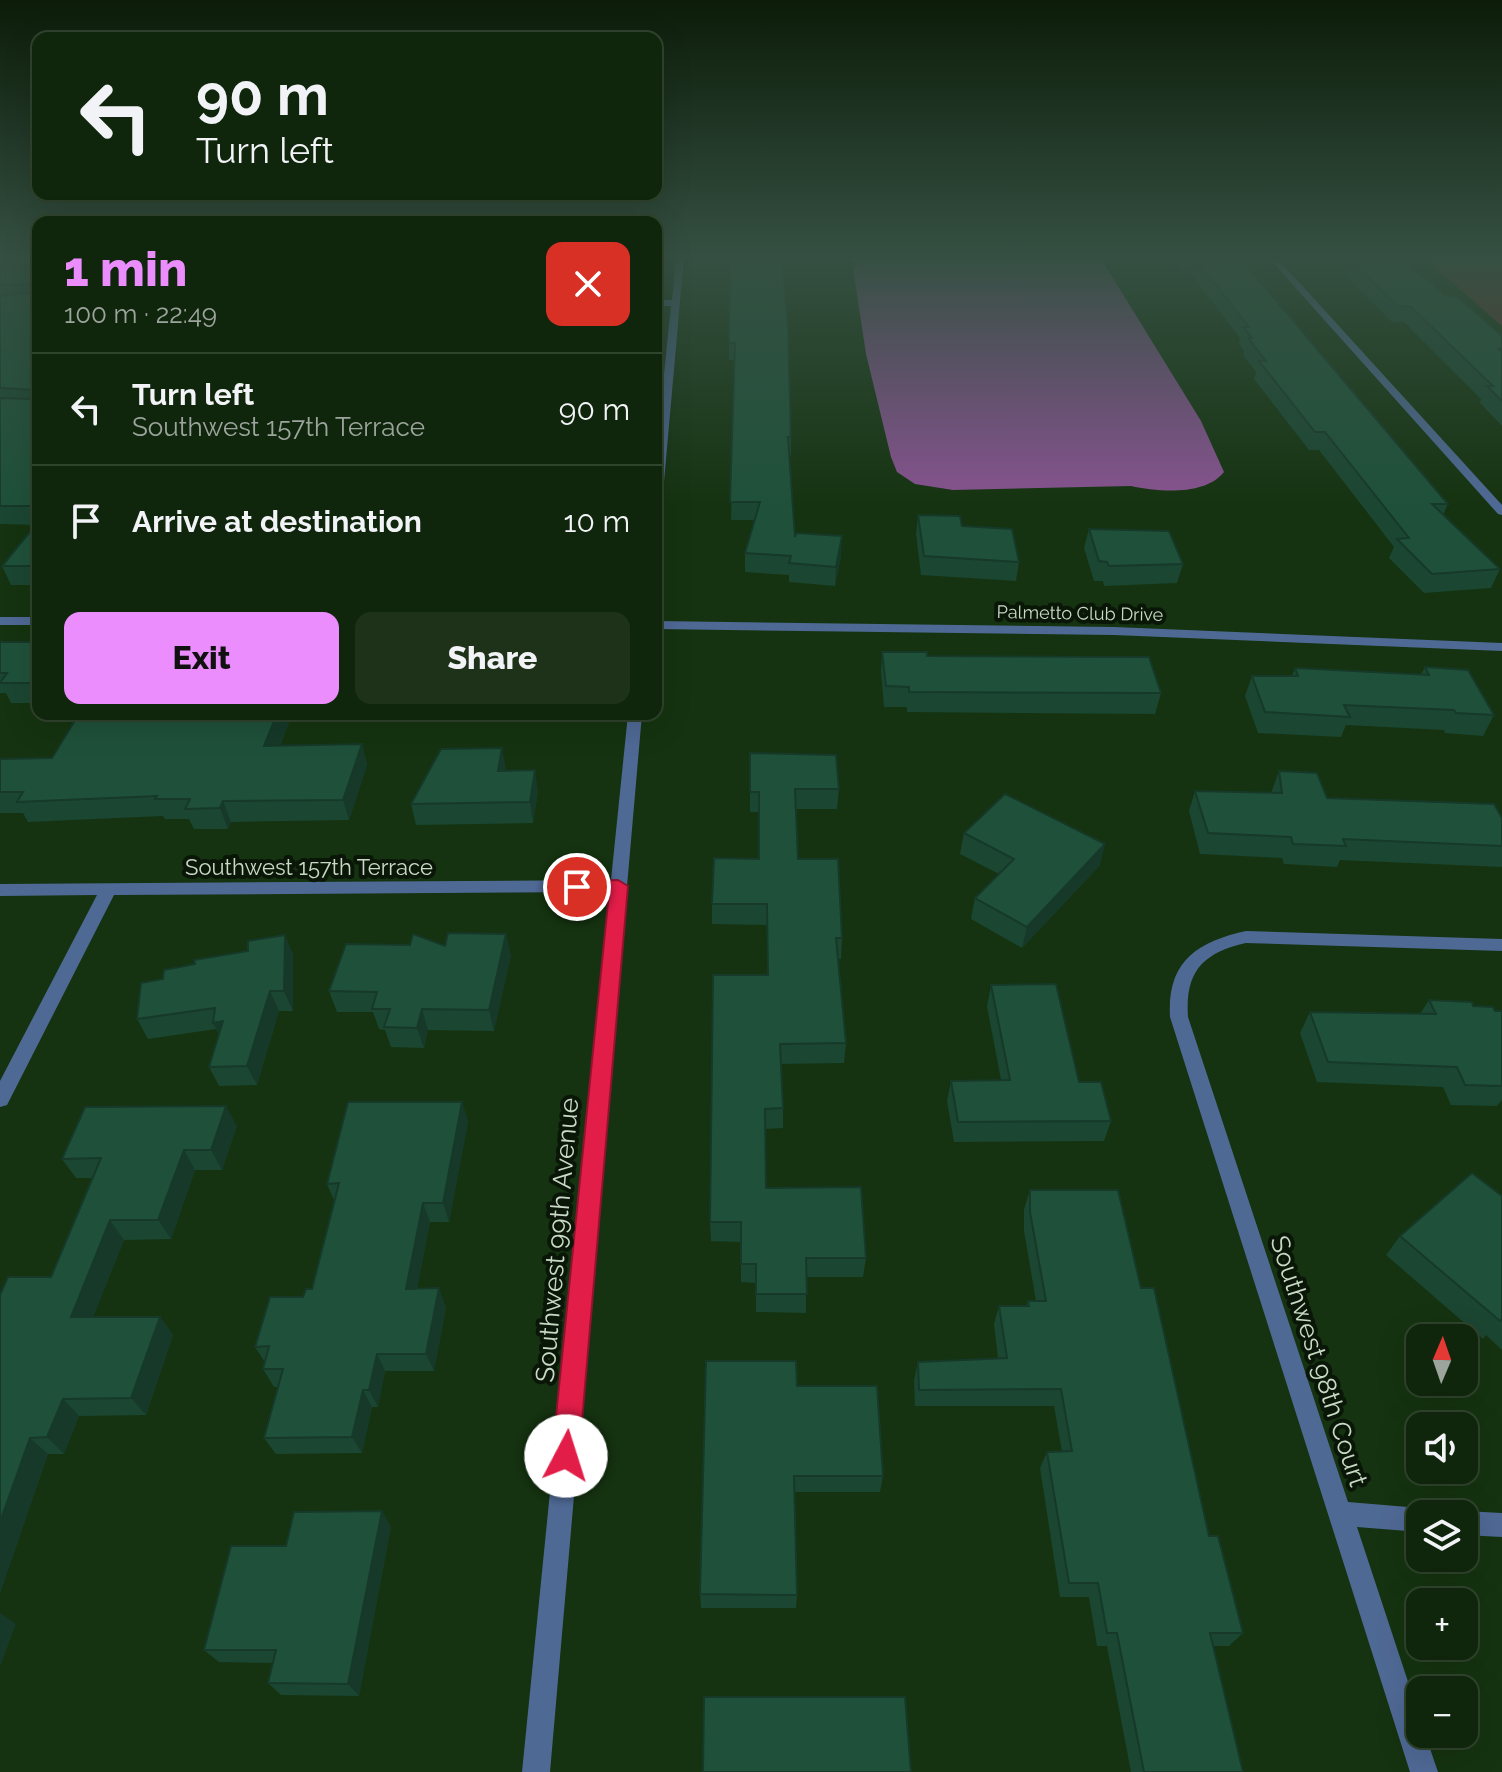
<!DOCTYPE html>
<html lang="en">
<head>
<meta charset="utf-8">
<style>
	body { margin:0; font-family:Raleway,sans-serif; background:#1e321a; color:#f1f3f6; height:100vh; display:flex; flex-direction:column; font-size:30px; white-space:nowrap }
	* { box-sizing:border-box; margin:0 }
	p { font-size:26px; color:#9ca59d }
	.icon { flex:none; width:44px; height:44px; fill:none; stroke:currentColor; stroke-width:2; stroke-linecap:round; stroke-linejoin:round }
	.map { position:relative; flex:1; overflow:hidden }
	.details { position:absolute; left:32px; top:216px; width:630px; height:504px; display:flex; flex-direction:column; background:#10260c; border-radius:16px; box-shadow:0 8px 32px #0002,0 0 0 2px #30432d }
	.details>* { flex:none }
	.guide { position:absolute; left:32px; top:32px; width:630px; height:168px; border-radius:16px; box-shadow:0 8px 32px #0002,0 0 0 2px #30432d; background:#10260c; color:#f1f3f6; overflow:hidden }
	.needle { width:52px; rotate:2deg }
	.tools { position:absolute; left:1406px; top:1324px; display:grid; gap:16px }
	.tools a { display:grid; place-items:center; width:72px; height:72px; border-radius:16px; background:#10260c; box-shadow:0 8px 32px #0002,0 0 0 2px #30432d; font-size:40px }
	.pin { position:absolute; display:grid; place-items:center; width:68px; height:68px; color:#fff; margin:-34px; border:4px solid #fff; border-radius:50%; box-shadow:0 2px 8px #0007 }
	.me { position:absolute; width:88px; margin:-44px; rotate:5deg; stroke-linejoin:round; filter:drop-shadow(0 0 6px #0008) }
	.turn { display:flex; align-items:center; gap:28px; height:168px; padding:0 32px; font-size:36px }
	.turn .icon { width:104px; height:104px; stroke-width:2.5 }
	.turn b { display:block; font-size:56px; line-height:68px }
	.round { display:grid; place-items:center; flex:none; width:84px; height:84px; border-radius:16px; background:#1e321a }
	.overview { display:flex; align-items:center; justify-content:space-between; height:136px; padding:0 32px }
	h1 { font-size:48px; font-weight:800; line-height:60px; color:#eb8dfc }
	.action { display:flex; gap:16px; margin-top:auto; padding:16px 32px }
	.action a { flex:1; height:92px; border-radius:16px; background:#eb8dfc; color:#111; font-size:32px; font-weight:800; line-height:92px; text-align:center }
	.action a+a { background:#1e321a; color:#f1f3f6 }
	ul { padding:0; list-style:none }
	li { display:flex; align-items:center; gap:24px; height:112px; padding:0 32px; border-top:2px solid #30432d }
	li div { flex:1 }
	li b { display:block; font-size:30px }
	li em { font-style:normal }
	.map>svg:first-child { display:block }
</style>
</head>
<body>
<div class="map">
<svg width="1502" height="1772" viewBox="0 0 1502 1772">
	<rect width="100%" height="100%" fill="#153310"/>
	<!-- green -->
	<path fill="#693232" d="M 1423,257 L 1502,257 L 1502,326 Z"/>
	<!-- water -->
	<path fill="#885391" d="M 847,257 L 1100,257 L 1201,421 L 1224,472 C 1205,496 1159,492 1131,486 L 953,490 L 915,484 L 897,472 L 891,457 L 866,354 L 853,268 L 858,265 Z"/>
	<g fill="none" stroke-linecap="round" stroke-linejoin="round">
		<!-- minor -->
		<g fill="#4f6995" fill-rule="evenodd">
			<path d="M 676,257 L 684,257 L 662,504 L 656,507 L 656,451 L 671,306 L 656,306 L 656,300 L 672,300 Z"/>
			<path d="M 1268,257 L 1276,257 L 1502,505 L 1502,515 L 1498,514 Z"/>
			<rect x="0" y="617" width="38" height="8"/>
			<path d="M 656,621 L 1114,627 L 1502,643 L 1502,651 L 1114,635 L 656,629 Z"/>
			<path d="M 628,714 L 642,714 L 550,1772 L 522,1772 L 610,892 L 114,895 L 7,1105 L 0,1107 L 0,1081 L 97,895 L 0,896 L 0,884 L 611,880 Z"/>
			<path d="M 1246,931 L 1502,939 L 1502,951 L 1246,943 C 1202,953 1185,972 1188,1017 L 1348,1502 L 1420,1508 L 1430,1514 L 1420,1514 L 1420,1532 L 1357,1527 L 1420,1718 L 1420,1734 L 1425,1734 L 1438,1772 L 1410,1772 L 1170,1017 C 1167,962 1196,942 1246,931 Z"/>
			<path d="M 1464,1511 L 1502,1513 L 1502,1537 L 1464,1535 L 1464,1514 L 1456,1514 Z"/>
		</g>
	</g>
	<!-- wall -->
	<g fill="#1b4632">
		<path d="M 0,257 L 38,257 L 38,585 L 11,585 L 2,566 L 36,525 L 0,524 Z"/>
		<path d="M 1171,257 L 1239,257 L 1448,504 L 1443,515 L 1500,569 L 1491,588 L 1424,593 L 1389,558 L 1394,547 L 1319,450 L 1309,450 L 1254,379 L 1256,372 L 1243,355 L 1244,351 L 1239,344 L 1240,338 L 1188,270 L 1181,270 Z"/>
		<path d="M 1332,257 L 1400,257 L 1446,296 L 1502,336 L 1502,426 L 1480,403 L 1481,399 L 1404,322 L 1392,322 L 1345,275 L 1346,271 Z"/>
		<path d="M 729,285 L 791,437 L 791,455 L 789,455 L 795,537 L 841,556 L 835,586 L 789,582 L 789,575 L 745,572 L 745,553 L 754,520 L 731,520 L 735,360 L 729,360 Z"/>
		<path d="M 918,515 L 962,526 L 1019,562 L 1016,581 L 921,575 L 916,534 Z"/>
		<path d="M 1089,529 L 1183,564 L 1177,583 L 1104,586 L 1103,581 L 1094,581 L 1084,548 Z"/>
		<path d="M 0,642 L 38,642 L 38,703 L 11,703 L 6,693 L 0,693 Z"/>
		<path d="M 882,652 L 927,656 L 1161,693 L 1155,714 L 907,712 L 907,707 L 884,707 L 881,672 Z"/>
		<path d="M 1425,667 L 1494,715 L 1483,736 L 1445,733 L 1444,730 L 1346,725 L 1341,737 L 1258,733 L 1245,696 L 1252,676 L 1292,676 L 1295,668 L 1421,674 Z"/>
		<path d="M 79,714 L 292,714 L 280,746 L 362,744 L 367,765 L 349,820 L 231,822 L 228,829 L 194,829 L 189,819 L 165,819 L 163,816 L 28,822 L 23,813 L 0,813 L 0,759 L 52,758 Z"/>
		<path d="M 750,753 L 839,789 L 837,809 L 796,809 L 798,859 L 842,938 L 841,959 L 838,959 L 846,1043 L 844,1063 L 781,1064 L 783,1108 L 783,1128 L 765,1129 L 766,1188 L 866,1258 L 863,1277 L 806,1277 L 806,1313 L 756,1312 L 756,1283 L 741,1282 L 741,1242 L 711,1241 L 710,1222 L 767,975 L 767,925 L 712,924 L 712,904 L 759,859 L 758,812 L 750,812 Z"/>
		<path d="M 506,769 L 505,771 L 538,791 L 533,823 L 416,825 L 411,804 Z"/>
		<path d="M 1279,771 L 1327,798 L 1502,846 L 1502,867 L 1340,860 L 1337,867 L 1284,864 L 1282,858 L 1200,854 L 1189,811 L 1195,791 L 1271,793 Z"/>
		<path d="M 964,833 L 1100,865 L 1022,948 L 971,919 L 975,898 L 999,874 L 960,854 Z"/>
		<path d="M 445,946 L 511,955 L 494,1031 L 428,1030 L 424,1048 L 391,1047 L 385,1030 L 379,1029 L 373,1012 L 337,1012 L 329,991 Z"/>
		<path d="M 248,951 L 293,954 L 293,1011 L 279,1011 L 257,1085 L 219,1086 L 209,1067 L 219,1034 L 216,1029 L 148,1039 L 137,1019 L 163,979 L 195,964 Z"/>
		<path d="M 991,985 L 1079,1082 L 1111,1121 L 1104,1141 L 954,1142 L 947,1101 L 951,1081 L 1001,1080 L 987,1006 Z"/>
		<path d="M 1429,1000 L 1502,1011 L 1502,1100 L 1497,1106 L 1451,1105 L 1443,1087 L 1317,1082 L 1300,1033 L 1310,1012 L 1420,1014 Z"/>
		<path d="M 462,1102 L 468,1122 L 449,1222 L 430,1222 L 417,1288 L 446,1307 L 434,1371 L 385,1371 L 378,1407 L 372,1407 L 362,1453 L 276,1454 L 264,1438 L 278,1387 L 274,1387 L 263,1369 L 265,1362 L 255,1347 L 312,1289 L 334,1200 L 327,1184 Z"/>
		<path d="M 237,1126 L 222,1170 L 195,1170 L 171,1239 L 124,1240 L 93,1317 L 160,1317 L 173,1335 L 146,1415 L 79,1416 L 64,1454 L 48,1454 L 0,1593 L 0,1295 L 51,1277 L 92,1178 L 76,1178 L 62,1159 Z"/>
		<path d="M 1030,1190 L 1141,1288 L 1209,1536 L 1243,1633 L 1229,1646 L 1213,1646 L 1243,1772 L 1131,1772 L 1107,1646 L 1097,1646 L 1089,1597 L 1060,1597 L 1040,1468 L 1047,1452 L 1062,1452 L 1054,1406 L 915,1406 L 914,1380 L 918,1362 L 998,1358 L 994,1324 L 999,1306 L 1026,1306 L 1028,1301 L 1036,1301 L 1024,1231 L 1024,1209 Z"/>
		<path d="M 1502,1196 L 1502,1350 L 1486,1335 L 1483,1339 L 1386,1255 L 1400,1236 Z"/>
		<path d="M 797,1386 L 883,1476 L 880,1492 L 794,1492 L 797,1595 L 796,1608 L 701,1608 L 700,1594 Z"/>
		<path d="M 391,1526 L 359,1696 L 281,1695 L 268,1683 L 273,1663 L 219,1662 L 204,1650 L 286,1546 Z"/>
	</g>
	<!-- shaded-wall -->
	<g fill="#163929">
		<path d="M 842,536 L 841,556 L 835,586 L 836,567 Z"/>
		<path d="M 277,714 L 292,714 L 272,766 L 264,746 Z"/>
		<path d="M 362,744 L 367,765 L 349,820 L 343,800 Z"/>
		<path d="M 502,748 L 506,769 L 502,792 L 498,771 Z"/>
		<path d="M 535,770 L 538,791 L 533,823 L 530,802 Z"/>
		<path d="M 223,801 L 231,822 L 228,829 L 220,808 Z"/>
		<path d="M 1105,844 L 1100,865 L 1022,948 L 1027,927 Z"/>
		<path d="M 506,934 L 511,955 L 494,1031 L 489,1010 Z"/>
		<path d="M 285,935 L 293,954 L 293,1011 L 284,991 Z"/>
		<path d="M 270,991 L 279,1011 L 257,1085 L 247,1066 Z"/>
		<path d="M 422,1009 L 428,1030 L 424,1048 L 417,1028 Z"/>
		<path d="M 223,1021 L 223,1042 L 213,1023 Z"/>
		<path d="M 462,1102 L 468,1122 L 449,1222 L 443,1203 Z"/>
		<path d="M 226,1106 L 237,1126 L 222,1170 L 211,1150 Z"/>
		<path d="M 184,1150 L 195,1170 L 171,1239 L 158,1220 Z"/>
		<path d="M 423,1203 L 430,1222 L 414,1307 L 406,1289 Z"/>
		<path d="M 110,1220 L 124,1240 L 86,1335 L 71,1317 Z"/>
		<path d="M 439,1288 L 446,1307 L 434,1371 L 426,1354 Z"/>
		<path d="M 160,1317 L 173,1335 L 146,1415 L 131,1398 Z"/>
		<path d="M 377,1354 L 385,1371 L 378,1407 L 369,1390 Z"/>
		<path d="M 363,1390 L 372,1407 L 362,1453 L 352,1437 Z"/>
		<path d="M 63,1399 L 79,1416 L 64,1454 L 47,1437 Z"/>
		<path d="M 30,1438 L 48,1454 L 0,1593 L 0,1522 Z"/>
		<path d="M 382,1511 L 391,1526 L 359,1696 L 348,1684 Z"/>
		<path d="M 0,1613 L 16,1624 L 0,1667 Z"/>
	</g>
	<!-- building -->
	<g fill="#1f513a" stroke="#163929" stroke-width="2">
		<path d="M 0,257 L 38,257 L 38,506 L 0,506 L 0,398 L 31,399 L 34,390 L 0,388 L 0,296 L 35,292 L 32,284 L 0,285 Z"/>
		<path d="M 730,257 L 782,257 L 788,328 L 791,437 L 788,437 L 795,537 L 796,533 L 842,536 L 836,567 L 789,563 L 791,556 L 745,553 L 760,502 L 730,502 L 735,343 L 729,343 Z"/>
		<path d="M 1194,257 L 1239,257 L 1448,504 L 1432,504 L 1500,569 L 1432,574 L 1397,539 L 1409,538 L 1325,432 L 1315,432 L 1259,361 L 1266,361 L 1248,338 L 1252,338 L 1243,327 L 1249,327 Z"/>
		<path d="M 1352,257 L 1400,257 L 1446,296 L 1456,296 L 1502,336 L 1502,348 L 1499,349 L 1502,352 L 1502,401 L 1487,386 L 1493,386 L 1410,306 L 1398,306 L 1350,260 L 1355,260 Z"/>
		<path d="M 918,515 L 960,516 L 962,526 L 1012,529 L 1019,562 L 924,556 Z"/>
		<path d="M 38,522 L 38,566 L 2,566 Z"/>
		<path d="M 1089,529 L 1169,531 L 1183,564 L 1109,566 L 1107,562 L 1099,561 Z"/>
		<path d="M 0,642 L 38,642 L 38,683 L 0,683 L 7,673 L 0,673 Z"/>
		<path d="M 882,652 L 927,652 L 927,656 L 1149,657 L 1161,693 L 909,692 L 909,687 L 886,686 Z"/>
		<path d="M 1425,667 L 1468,670 L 1494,715 L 1456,713 L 1454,710 L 1344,705 L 1350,717 L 1265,712 L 1252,676 L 1298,676 L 1295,668 L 1429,675 Z"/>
		<path d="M 79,714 L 277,714 L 264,746 L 362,744 L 343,800 L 223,801 L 220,808 L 185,809 L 190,799 L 155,799 L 157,796 L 17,802 L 23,792 L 0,792 L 0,759 L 52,758 Z"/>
		<path d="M 502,748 L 498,771 L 535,770 L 530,802 L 411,804 L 441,749 Z"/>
		<path d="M 750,753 L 836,755 L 839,789 L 795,789 L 798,859 L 838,859 L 842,938 L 836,938 L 846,1043 L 780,1044 L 783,1108 L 765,1109 L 766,1188 L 861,1187 L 866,1258 L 806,1258 L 807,1294 L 756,1294 L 756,1264 L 741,1264 L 741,1222 L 710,1222 L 713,975 L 768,975 L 767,904 L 712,904 L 714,858 L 759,859 L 759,792 L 750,792 Z"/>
		<path d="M 1279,771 L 1317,773 L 1327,798 L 1494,804 L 1502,818 L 1502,846 L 1343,839 L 1346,846 L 1293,844 L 1291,837 L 1208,833 L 1195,791 L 1282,793 Z"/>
		<path d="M 1005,794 L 1105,844 L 1027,927 L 975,898 L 1014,859 L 964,833 Z"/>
		<path d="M 448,933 L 506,934 L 489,1010 L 422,1009 L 417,1028 L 384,1027 L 390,1009 L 372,1009 L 377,992 L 329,991 L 346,944 L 410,945 L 413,934 L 445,946 Z"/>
		<path d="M 285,935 L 284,991 L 270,991 L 247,1066 L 209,1067 L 223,1021 L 213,1023 L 215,1008 L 137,1019 L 141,983 L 163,979 L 164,970 L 195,964 L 194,960 L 248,951 L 248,941 Z"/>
		<path d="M 1056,984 L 1079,1082 L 1101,1082 L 1111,1121 L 958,1122 L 951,1081 L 1010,1080 L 991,985 Z"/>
		<path d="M 1429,1000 L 1472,1002 L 1473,1006 L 1493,1007 L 1495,1011 L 1502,1011 L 1502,1086 L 1465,1085 L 1457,1067 L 1328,1062 L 1310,1012 L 1436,1014 Z"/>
		<path d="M 348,1102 L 462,1102 L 443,1203 L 423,1203 L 406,1289 L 439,1288 L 426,1354 L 377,1354 L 369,1390 L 363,1390 L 352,1437 L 264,1438 L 283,1369 L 263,1369 L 269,1346 L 255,1347 L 270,1297 L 303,1297 L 306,1289 L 312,1289 L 339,1183 L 327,1184 Z"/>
		<path d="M 226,1106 L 211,1150 L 184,1150 L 158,1220 L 110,1220 L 71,1317 L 160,1317 L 131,1398 L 63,1399 L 47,1437 L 30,1438 L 0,1522 L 0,1295 L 8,1277 L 51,1277 L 101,1158 L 62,1159 L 85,1107 Z"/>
		<path d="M 1472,1173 L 1502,1196 L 1502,1318 L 1500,1321 L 1400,1236 Z"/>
		<path d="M 1030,1190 L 1118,1190 L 1141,1288 L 1154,1288 L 1209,1536 L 1218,1536 L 1243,1633 L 1210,1633 L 1243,1772 L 1144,1772 L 1117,1633 L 1107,1633 L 1098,1583 L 1069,1583 L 1047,1452 L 1072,1451 L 1061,1389 L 919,1390 L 918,1362 L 1007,1358 L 999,1306 L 1029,1306 L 1028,1301 L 1046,1301 L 1030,1212 Z"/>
		<path d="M 706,1361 L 796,1361 L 797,1386 L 877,1386 L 883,1476 L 794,1476 L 797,1595 L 700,1594 Z"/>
		<path d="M 382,1511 L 348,1684 L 268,1683 L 276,1650 L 204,1650 L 231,1546 L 286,1546 L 294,1512 Z"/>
		<path d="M 704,1697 L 905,1697 L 911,1772 L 703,1772 Z"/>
	</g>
	<!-- sky -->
	<linearGradient id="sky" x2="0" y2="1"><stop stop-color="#0c1c09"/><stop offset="0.51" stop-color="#355042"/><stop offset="1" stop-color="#355042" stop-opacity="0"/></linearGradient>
	<rect width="1502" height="505" fill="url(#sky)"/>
	<!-- route -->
	<path fill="#e11d48" stroke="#92132f" stroke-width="2" d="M 618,880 L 628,886 L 579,1456 L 575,1465 L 566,1469 L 556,1465 L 552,1456 L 609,893 L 577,893 L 568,887 L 577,881 Z"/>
	<g text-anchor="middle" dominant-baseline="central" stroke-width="8" stroke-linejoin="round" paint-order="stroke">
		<!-- far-street labels -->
		<g font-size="18" fill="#c8dac5" stroke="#0a1708">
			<text transform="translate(1080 613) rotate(1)">Palmetto Club Drive</text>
		</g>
		<!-- street labels -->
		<g font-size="22" fill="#c8dac5" stroke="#0a1708">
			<text x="309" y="867">Southwest 157th Terrace</text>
		</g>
		<!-- near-street labels -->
		<g font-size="26" fill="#c8dac5" stroke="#0a1708">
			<text transform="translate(557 1240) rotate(-85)">Southwest 99th Avenue</text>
			<text transform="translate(1319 1361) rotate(72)">Southwest 98th Court</text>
		</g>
	</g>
</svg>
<div class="tools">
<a><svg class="needle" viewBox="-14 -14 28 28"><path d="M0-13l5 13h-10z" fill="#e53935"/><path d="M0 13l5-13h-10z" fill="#9ca59d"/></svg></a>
<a><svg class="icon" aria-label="sound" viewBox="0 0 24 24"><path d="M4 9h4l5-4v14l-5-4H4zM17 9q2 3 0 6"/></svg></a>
<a><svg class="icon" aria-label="layers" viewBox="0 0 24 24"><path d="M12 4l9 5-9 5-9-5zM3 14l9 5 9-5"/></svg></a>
<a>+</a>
<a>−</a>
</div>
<div class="pin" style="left:577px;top:887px;background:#d93025"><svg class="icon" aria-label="arrive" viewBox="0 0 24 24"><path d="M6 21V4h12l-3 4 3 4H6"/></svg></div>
<svg class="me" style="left:566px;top:1456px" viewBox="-20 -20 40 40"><circle r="19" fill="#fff"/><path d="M0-13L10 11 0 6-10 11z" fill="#e11d48"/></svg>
<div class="guide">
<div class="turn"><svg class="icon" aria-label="left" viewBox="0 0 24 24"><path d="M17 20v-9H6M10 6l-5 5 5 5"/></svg><div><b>90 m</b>Turn left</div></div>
</div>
<section class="details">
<div class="overview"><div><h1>1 min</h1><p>100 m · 22:49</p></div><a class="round" style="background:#d93025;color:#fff"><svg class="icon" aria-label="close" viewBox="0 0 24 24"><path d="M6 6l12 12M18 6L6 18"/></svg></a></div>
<ul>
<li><svg class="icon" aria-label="left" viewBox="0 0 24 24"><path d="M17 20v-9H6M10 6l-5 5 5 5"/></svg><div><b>Turn left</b><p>Southwest 157th Terrace</p></div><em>90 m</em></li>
<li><svg class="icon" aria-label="arrive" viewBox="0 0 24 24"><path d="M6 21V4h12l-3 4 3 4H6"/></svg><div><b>Arrive at destination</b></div><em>10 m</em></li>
</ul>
<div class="action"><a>Exit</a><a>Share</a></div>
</section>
</div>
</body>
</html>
